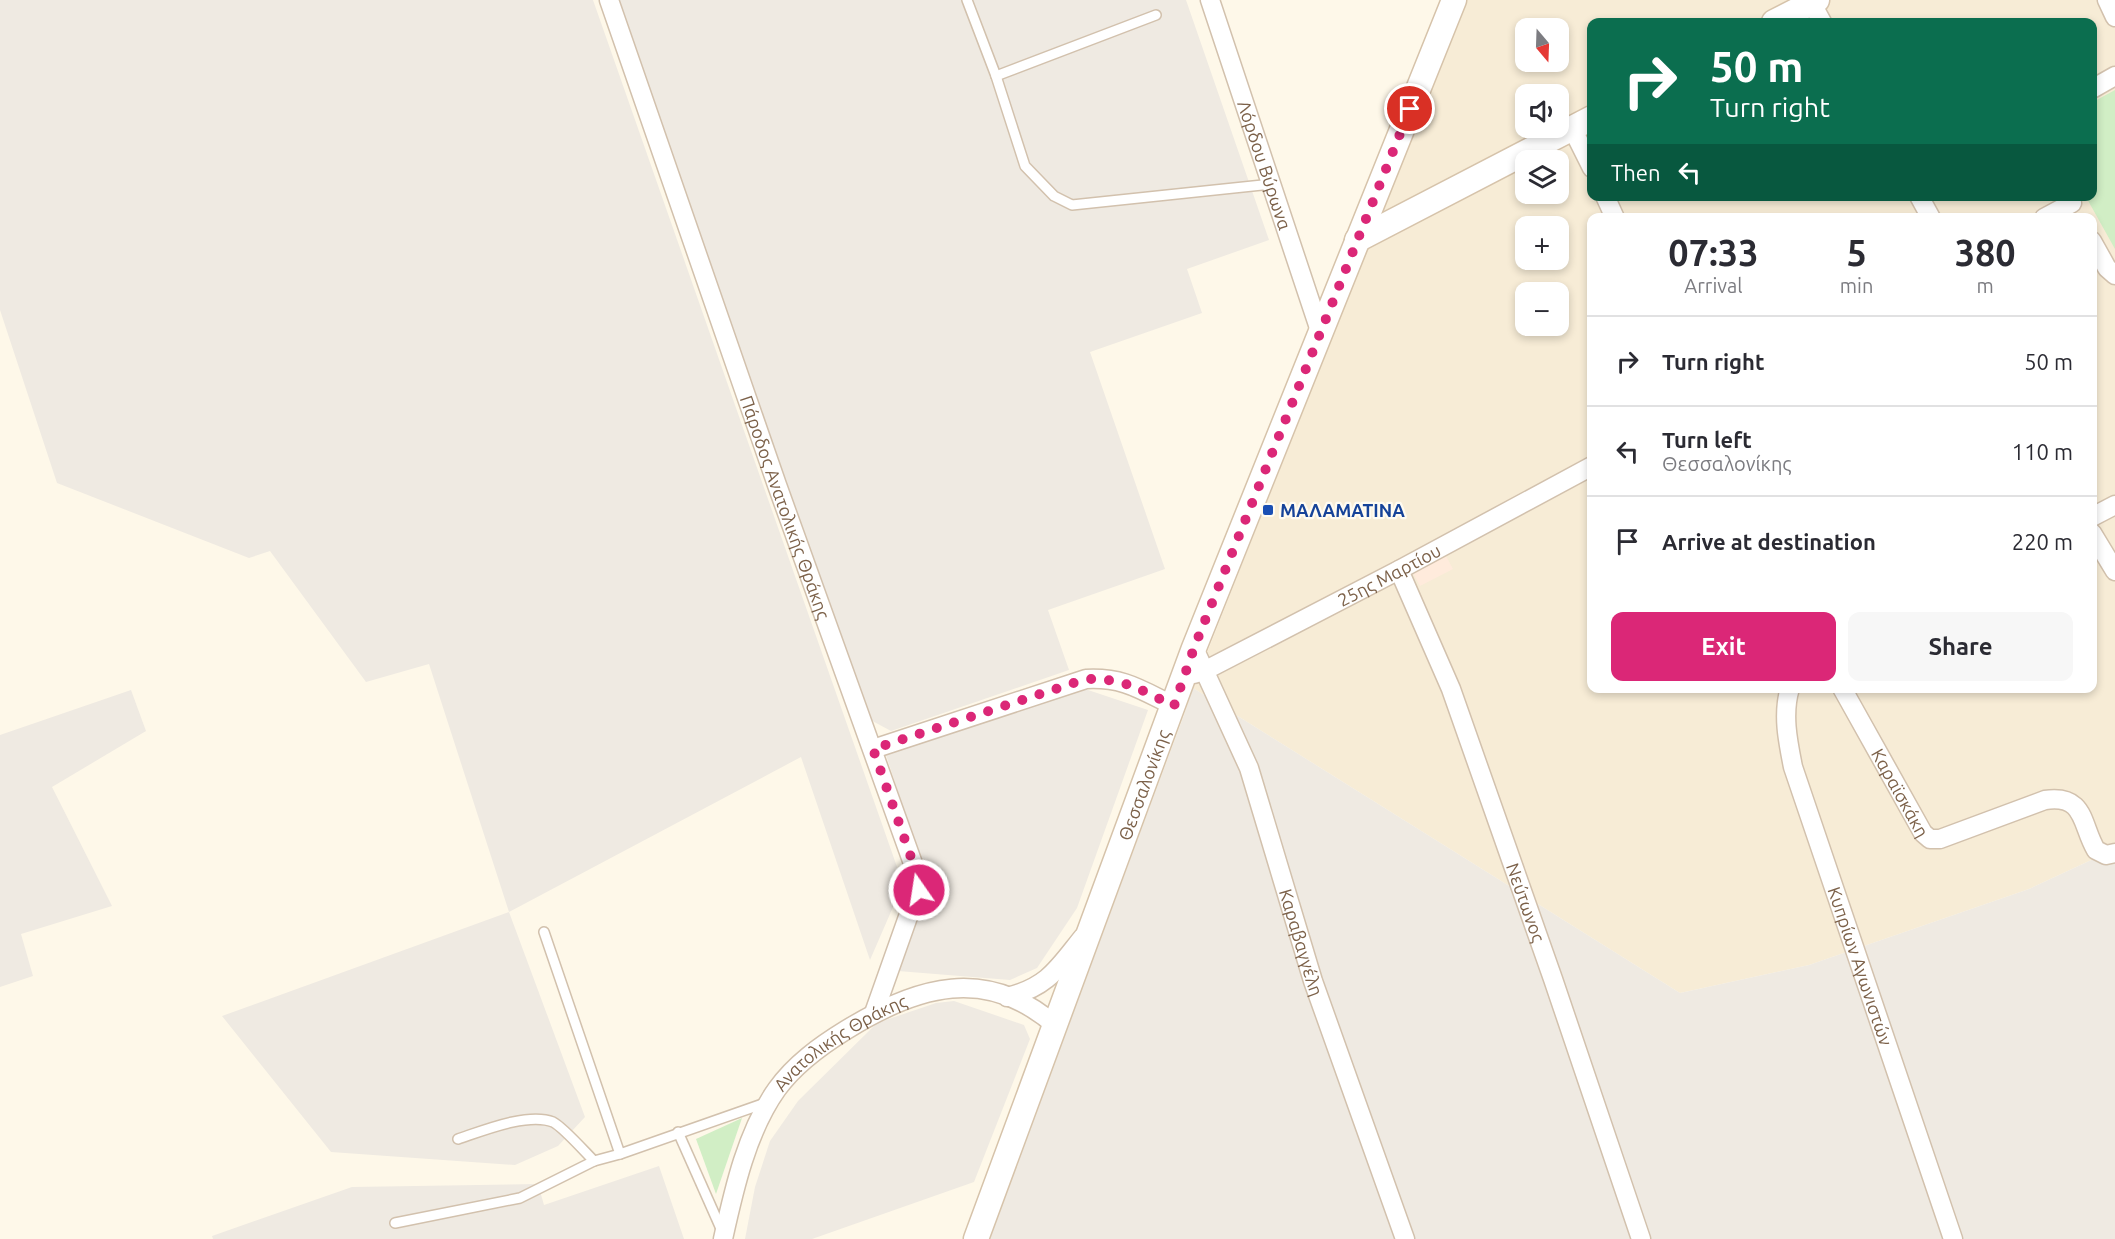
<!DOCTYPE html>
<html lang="en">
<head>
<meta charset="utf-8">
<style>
	body { margin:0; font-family:Ubuntu,sans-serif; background:#f7f7f7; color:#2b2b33; height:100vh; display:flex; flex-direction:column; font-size:22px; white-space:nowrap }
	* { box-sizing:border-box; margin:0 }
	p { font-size:20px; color:#7c7c81 }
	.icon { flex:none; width:33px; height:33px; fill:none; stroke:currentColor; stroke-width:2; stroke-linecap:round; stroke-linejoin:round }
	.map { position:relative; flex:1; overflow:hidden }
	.drawer { position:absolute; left:1587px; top:213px; width:510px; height:480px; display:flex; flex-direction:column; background:#fff; border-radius:12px; box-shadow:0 3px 9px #0003 }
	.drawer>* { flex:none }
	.banner { position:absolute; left:1587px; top:18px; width:510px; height:183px; border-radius:12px; box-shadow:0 3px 9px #0003; background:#0b6e4f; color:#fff; overflow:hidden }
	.needle { width:39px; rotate:161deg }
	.controls { position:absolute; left:1515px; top:18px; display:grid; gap:12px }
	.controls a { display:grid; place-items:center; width:54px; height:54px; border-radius:12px; background:#fff; box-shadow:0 3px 9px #0003; font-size:30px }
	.pin { position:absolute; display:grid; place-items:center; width:51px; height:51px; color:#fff; margin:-26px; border:3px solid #fff; border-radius:50%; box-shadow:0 2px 6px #0007 }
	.me { position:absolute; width:66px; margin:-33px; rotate:347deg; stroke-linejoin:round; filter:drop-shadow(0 0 4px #0008) }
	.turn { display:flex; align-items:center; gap:21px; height:126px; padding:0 24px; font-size:27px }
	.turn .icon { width:78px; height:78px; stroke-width:2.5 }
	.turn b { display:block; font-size:42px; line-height:51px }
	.then { display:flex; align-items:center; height:57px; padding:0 24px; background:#0003; gap:12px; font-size:22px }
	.eta { display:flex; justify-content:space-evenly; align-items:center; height:102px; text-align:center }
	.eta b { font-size:36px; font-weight:600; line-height:42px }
	.cta { display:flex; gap:12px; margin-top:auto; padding:12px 24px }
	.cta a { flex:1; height:69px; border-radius:12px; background:#db2777; color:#fff; font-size:24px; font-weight:600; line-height:69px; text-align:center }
	.cta a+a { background:#f7f7f7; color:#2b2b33 }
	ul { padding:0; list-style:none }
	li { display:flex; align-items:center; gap:18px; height:90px; padding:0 24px; border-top:2px solid #e1e1e2 }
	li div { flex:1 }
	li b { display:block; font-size:22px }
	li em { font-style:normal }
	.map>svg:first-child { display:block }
</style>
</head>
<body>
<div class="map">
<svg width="2115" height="1239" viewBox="0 0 2115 1239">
	<rect width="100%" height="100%" fill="#fef8e9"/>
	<!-- residential -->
	<path fill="#f7ecd6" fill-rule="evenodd" d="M 1466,0 L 2115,0 L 2115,849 L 2029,889 L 1809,965 L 1680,993 L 1193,688 ZM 1592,22 L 2092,22 L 2092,196 L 1592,196 ZM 1526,28 L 1558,28 L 1558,62 L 1526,62 ZM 1526,94 L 1558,94 L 1558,128 L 1526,128 ZM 1526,160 L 1558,160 L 1558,194 L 1526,194 ZM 1592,218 L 2092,218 L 2092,688 L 1592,688 ZM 1526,226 L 1558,226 L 1558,260 L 1526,260 ZM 1526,292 L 1558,292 L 1558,326 L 1526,326 Z"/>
	<!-- commercial -->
	<path fill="#ffebdc" d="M 1446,556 L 1453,569 L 1420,586 L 1413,573 Z"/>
	<!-- industrial -->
	<g fill="#efeae2">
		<path d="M 0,0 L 593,0 L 903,884 L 870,960 L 801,757 L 509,912 L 585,1117 L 558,1146 L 515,1165 L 331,1152 L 222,1016 L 509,912 L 429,664 L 366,682 L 270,551 L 249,558 L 57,483 L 0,310 Z"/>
		<path d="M 618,0 L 1186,0 L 1269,240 L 1187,269 L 1202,313 L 1090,352 L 1165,569 L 1048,610 L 1069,670 L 891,731 L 865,717 Z"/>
		<path d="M 1193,688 L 1680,993 L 1809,965 L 2029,889 L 2115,849 L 2115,1239 L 989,1239 L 1184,715 Z"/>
		<path d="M 1085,689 L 1148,710 L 1077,908 L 1037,968 L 1010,980 L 898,971 L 928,883 L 886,755 Z"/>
		<path d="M 131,690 L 146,731 L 52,787 L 112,906 L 21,934 L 33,976 L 0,987 L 0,735 Z"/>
		<path d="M 954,1001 L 1024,1025 L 1030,1039 L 974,1182 L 812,1239 L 745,1239 L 755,1187 L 770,1141 L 798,1101 L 877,1023 L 936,1003 Z"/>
		<path d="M 659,1166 L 684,1239 L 213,1239 L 212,1236 L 352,1187 L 538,1184 L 544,1205 Z"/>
	</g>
	<!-- green -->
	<g fill="#d1eec5">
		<path d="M 2115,90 L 2115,249 L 2086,197 L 2092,196 L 2093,102 Z"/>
		<path d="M 742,1118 L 716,1194 L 696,1139 Z"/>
	</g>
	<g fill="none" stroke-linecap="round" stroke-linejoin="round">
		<!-- lane casing -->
		<g stroke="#d2c1ad" stroke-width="12">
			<g id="lane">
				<path d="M 967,0 L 996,76 L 1025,166 L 1054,196 L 1072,205 L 1272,184"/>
				<path d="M 996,76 L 1156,15"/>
				<path d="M 544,932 L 620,1154"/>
				<path d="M 678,1132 L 722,1231"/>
				<path d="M 458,1139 C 482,1131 528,1112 553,1122 C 563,1127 585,1152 594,1161"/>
				<path d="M 395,1223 L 520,1198 L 594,1161 L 620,1154 L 768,1102"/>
			</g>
		</g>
		<!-- street casing -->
		<g stroke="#d2c1ad" stroke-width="21">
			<g id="street">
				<path id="s1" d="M 609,0 L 777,485 L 920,883 L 874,1013"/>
				<path id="s2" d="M 1210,0 L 1320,331"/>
				<path d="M 1810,0 L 1822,22"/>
				<path d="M 2107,0 L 2115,17"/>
				<path d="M 2092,89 L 2115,76"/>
				<path d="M 1572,128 L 1592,168"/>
				<path d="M 1605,196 L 1615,218"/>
				<path d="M 1919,196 L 1931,218"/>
				<path d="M 2044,218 L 2072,203"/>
				<path d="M 2092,241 L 2107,268 L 2115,275"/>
				<path d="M 2092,517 L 2115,505"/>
				<path d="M 2092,533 L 2115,571"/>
				<path id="s3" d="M 1399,570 L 1451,689 L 1553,979 L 1641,1239"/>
				<path id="s4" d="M 1194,648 L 1249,768 L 1313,981 L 1405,1239"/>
				<path id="s5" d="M 1194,674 L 1204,671 L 1399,570 L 1592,466"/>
				<path id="s6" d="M 1790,688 C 1782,714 1788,742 1793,767 L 1953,1239"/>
				<path id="s7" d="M 1842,688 L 1923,833 L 1930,839 L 1940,839 L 2045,800 C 2086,794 2081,825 2096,850 L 2106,855 L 2115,853"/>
				<path d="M 873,749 L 1086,679 C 1124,677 1141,690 1174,706"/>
				<path d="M 1007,997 C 1048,987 1058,968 1083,937"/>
				<path id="s8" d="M 723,1239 C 734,1189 747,1131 777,1089 C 795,1064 820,1046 846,1030 C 917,986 987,965 1056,1026"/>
			</g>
		</g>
		<!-- secondary casing -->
		<g stroke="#d6c3aa" stroke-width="27">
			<g id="secondary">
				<path d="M 1774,22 L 1817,0"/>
				<path d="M 1357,240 L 1592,118"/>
				<path id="s9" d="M 976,1239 L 1194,648 L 1454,0"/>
			</g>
		</g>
		<!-- lane -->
		<use href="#lane" stroke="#fff" stroke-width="9"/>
		<!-- street -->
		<use href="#street" stroke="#fff" stroke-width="18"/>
		<!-- secondary -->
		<use href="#secondary" stroke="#fff" stroke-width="24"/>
	</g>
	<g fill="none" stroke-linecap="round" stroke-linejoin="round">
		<!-- route -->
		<path stroke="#db2777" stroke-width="10" stroke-dasharray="0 18" d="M 919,890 L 919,880 L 873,749 L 1086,679 C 1124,678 1141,690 1174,706 L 1194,648 L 1410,109"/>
	</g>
	<!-- markers -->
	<rect fill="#1a4fb4" stroke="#fffbf1" stroke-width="2" x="1262" y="504" width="12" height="12" rx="3"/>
	<g text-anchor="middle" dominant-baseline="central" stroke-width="4.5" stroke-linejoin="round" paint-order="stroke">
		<!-- street labels -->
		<g font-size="18" fill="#7c6149" stroke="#fffbf1">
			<text stroke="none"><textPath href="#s2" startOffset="174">Λόρδου Βύρωνα</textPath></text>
			<text stroke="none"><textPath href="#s1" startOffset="537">Πάροδος Ανατολικής Θράκης</textPath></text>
			<text stroke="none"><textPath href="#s5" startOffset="219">25ης Μαρτίου</textPath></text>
			<text stroke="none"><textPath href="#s9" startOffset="484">Θεσσαλονίκης</textPath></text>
			<text stroke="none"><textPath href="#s7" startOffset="120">Καραϊσκάκη</textPath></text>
			<text stroke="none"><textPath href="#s3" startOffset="356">Νεύτωνος</textPath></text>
			<text stroke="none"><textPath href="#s4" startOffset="314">Καραβαγγέλη</textPath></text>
			<text stroke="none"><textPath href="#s6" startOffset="290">Κυπρίων Αγωνιστών</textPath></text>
			<text stroke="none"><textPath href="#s8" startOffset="240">Ανατολικής Θράκης</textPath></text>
		</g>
		<!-- transit labels -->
		<g font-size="18" font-weight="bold" fill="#164399" stroke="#fffbf1" text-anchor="start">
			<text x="1280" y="510">ΜΑΛΑΜΑΤΙΝΑ</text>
		</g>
	</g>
</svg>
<div class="controls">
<a><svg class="needle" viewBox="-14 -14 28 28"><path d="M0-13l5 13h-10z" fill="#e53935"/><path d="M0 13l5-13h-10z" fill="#7c7c81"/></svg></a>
<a><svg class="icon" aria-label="sound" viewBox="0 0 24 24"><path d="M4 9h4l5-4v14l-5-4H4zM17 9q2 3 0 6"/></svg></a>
<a><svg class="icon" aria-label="layers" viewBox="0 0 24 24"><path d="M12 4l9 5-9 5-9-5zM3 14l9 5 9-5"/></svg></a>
<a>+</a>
<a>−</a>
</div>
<div class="pin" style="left:1410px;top:109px;background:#d93025"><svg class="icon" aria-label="arrive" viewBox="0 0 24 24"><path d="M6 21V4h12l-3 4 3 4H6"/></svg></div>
<svg class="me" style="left:919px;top:890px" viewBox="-20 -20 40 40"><circle r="17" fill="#db2777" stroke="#fff" stroke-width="3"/><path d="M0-11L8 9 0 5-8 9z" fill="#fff"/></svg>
<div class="banner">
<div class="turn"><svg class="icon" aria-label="right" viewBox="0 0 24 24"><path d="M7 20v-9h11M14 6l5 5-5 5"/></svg><div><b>50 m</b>Turn right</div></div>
<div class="then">Then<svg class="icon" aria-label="left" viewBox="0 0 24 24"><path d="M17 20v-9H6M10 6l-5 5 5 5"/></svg></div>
</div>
<section class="drawer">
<div class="eta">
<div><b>07:33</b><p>Arrival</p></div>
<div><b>5</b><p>min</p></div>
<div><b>380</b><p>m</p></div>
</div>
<ul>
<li><svg class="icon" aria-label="right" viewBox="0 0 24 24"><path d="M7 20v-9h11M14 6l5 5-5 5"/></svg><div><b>Turn right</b></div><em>50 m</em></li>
<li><svg class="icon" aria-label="left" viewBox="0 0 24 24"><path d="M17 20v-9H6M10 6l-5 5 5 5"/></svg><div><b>Turn left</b><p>Θεσσαλονίκης</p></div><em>110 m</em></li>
<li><svg class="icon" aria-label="arrive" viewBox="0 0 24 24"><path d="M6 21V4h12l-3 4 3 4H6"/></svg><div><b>Arrive at destination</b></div><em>220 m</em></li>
</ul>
<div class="cta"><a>Exit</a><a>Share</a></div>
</section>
</div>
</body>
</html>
